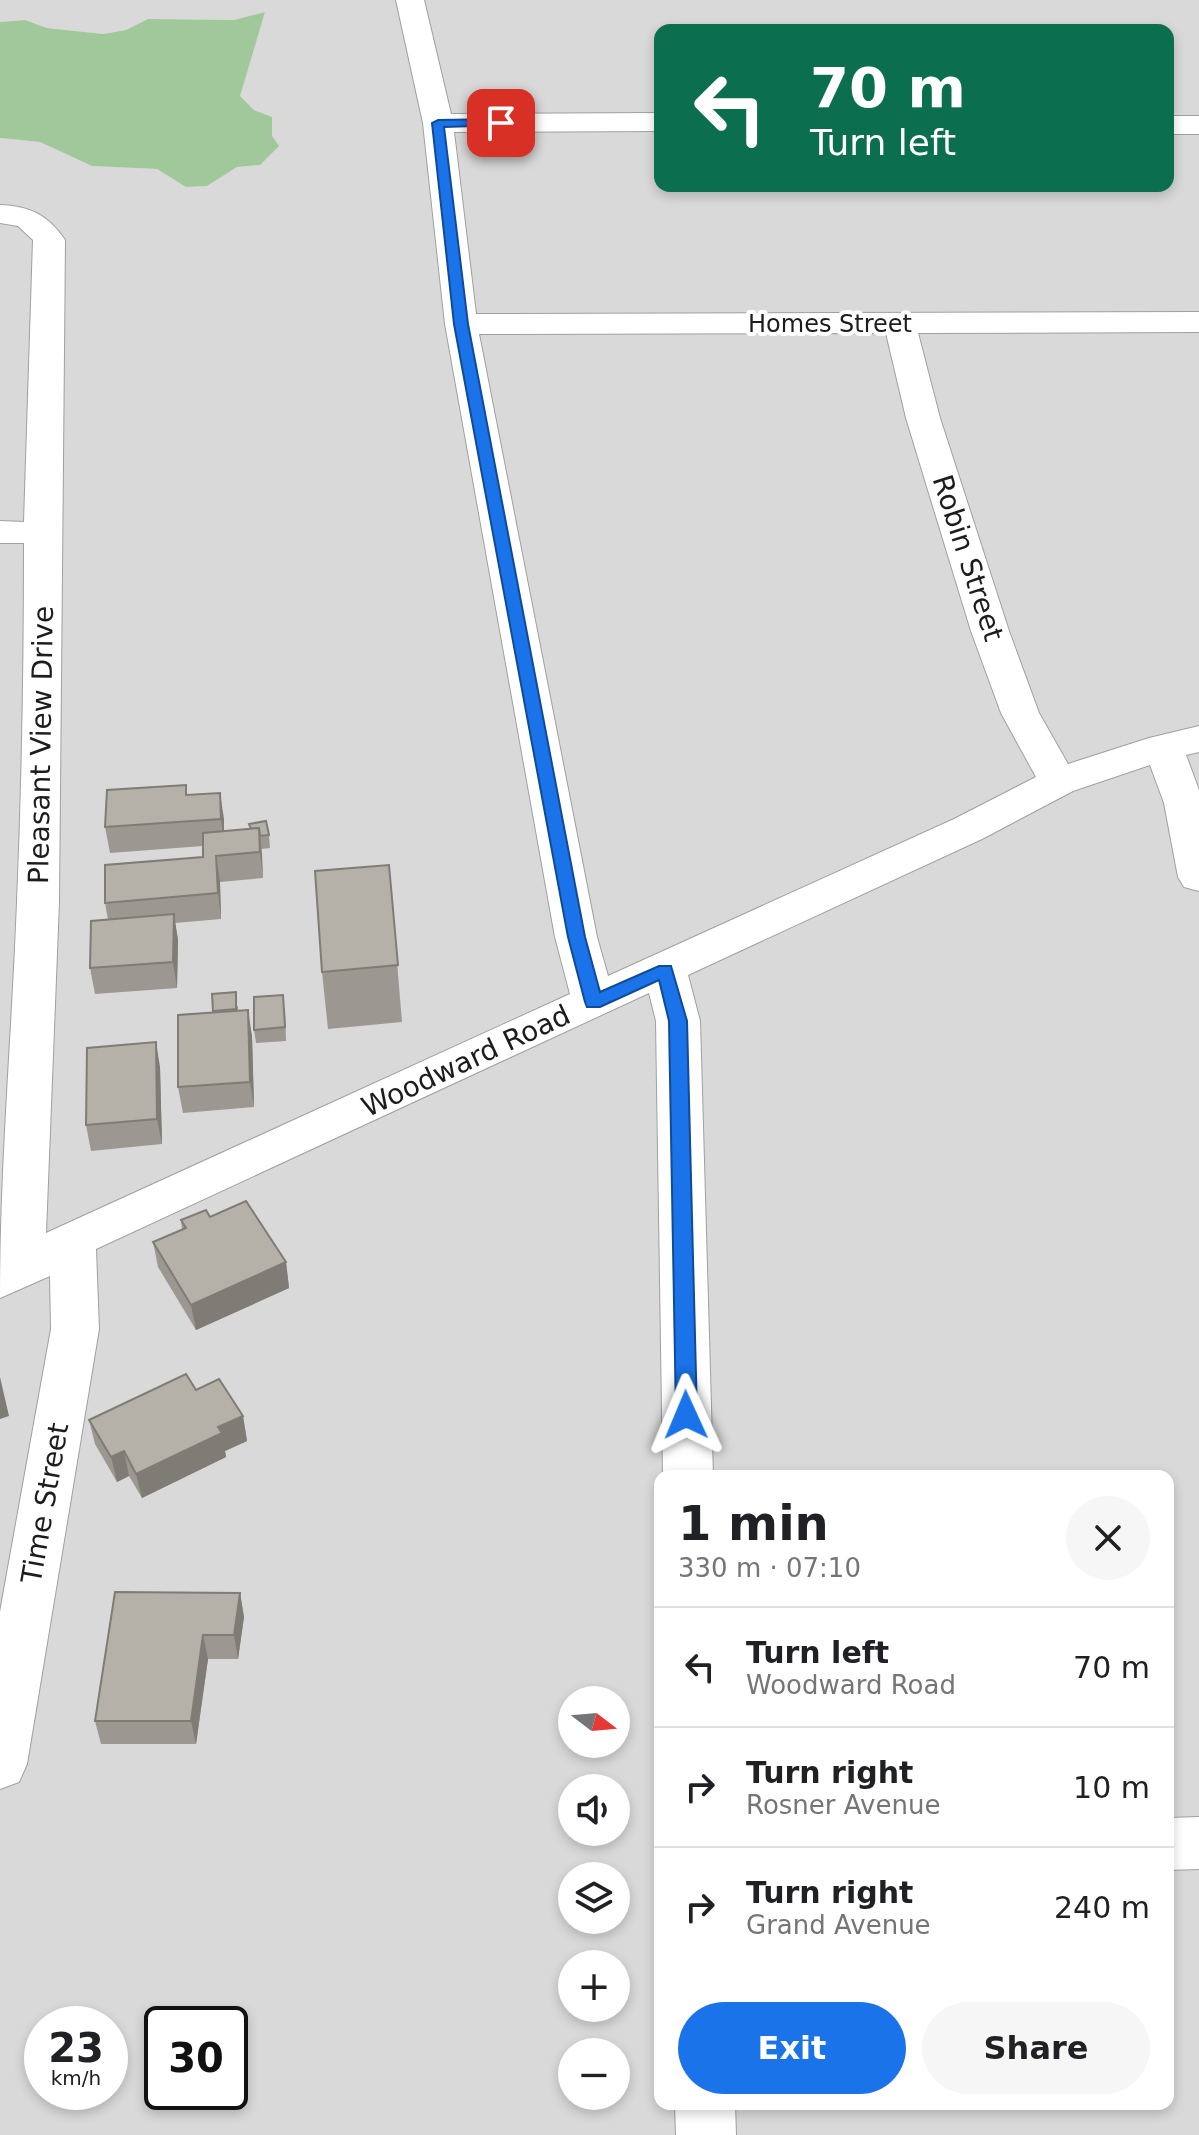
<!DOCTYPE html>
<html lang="en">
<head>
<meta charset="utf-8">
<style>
	body { margin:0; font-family:"DejaVu Sans",sans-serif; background:#f6f6f6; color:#202124; height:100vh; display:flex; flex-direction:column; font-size:30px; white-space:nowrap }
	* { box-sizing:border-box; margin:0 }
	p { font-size:26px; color:#757577 }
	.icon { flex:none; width:44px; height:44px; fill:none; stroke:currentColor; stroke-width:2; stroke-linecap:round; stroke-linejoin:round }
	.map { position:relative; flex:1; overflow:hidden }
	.side { position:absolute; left:654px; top:1470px; width:520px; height:640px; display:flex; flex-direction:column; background:#fff; border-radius:16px; box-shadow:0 4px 12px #0003 }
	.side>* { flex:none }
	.guide { position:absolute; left:654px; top:24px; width:520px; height:168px; border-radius:16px; box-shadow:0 4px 12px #0003; background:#0b6e4f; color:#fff; overflow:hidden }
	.needle { width:52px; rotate:106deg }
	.tools { position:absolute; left:558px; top:1686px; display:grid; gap:16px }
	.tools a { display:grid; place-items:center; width:72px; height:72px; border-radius:50%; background:#fff; box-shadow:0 4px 12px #0003; font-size:40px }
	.speed { position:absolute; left:24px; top:2006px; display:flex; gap:16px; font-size:40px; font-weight:700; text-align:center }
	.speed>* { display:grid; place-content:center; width:104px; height:104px; border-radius:50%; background:#fff; box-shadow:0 4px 12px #0003; line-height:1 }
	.speed small { font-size:20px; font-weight:400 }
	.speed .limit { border:4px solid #111; border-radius:12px; background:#fff; color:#111 }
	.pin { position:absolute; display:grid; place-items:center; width:68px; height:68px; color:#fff; margin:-34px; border-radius:16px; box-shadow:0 4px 12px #0006 }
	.me { position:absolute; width:88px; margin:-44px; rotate:359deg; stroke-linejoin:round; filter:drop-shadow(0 0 6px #0008) }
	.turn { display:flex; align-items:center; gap:28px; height:168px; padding:0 24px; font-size:36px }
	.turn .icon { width:104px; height:104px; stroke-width:2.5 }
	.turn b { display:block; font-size:56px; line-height:68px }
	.round { display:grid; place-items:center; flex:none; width:84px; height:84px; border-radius:42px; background:#f6f6f6 }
	.headline { display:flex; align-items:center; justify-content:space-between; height:136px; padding:0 24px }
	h1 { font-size:48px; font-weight:700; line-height:60px }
	.button { display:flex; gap:16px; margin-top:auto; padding:16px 24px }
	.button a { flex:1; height:92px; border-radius:48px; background:#1a73e8; color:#fff; font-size:32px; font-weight:700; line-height:92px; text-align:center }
	.button a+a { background:#f6f6f6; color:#202124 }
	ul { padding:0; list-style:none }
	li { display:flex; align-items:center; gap:24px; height:120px; padding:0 24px; border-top:2px solid #e0e0e0 }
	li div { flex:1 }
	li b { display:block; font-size:30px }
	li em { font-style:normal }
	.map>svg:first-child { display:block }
</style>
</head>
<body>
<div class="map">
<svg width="1199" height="2135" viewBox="0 0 1199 2135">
	<rect width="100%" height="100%" fill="#ecebe3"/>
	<!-- residential -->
	<path fill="#dad9d9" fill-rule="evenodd" d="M 0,0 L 1199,0 L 1199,2135 L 0,2135 L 0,138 L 40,142 L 92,166 L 157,169 L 187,187 L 207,186 L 237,167 L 260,165 L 272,136 L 272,117 L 254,110 L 239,96 L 265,12 L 234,20 L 148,19 L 126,30 L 103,34 L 47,28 L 25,20 L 0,22 ZM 660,30 L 1168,30 L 1168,186 L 660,186 ZM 660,1476 L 1168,1476 L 1168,2104 L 660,2104 ZM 572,1700 L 616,1700 L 616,1744 L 572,1744 ZM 572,1788 L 616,1788 L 616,1832 L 572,1832 ZM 572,1876 L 616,1876 L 616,1920 L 572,1920 ZM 572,1964 L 616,1964 L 616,2008 L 572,2008 ZM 42,2024 L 110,2024 L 110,2092 L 42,2092 ZM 162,2024 L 230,2024 L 230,2092 L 162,2092 ZM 572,2052 L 616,2052 L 616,2096 L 572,2096 Z"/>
	<!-- forest -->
	<path fill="#a1c89b" d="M 265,12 L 240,96 L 254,110 L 272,117 L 272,136 L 279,146 L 260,165 L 237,167 L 207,186 L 186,187 L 157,169 L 92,166 L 40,142 L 0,138 L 0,22 L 25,20 L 47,28 L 103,34 L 126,30 L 148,19 L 234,20 Z"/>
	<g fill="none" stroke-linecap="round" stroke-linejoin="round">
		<!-- minor casing -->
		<g stroke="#a0a0a0" stroke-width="2">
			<g id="minor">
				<path d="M 396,0 L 424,0 L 451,114 L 660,113 L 660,131 L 454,132 L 476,314 L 1199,312 L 1199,332 L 918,333 L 940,418 L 1009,631 L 1039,713 L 1068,764 L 1149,738 L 1199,726 L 1199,752 L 1186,755 L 1199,790 L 1199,891 L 1184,887 L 1178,877 L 1164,803 L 1150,765 L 1073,791 L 982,839 L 688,975 L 700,1021 L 713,1476 L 663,1476 L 656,1021 L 649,993 L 96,1249 L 99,1329 L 27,1764 L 19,1782 L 0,1789 L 0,1612 L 51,1329 L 50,1276 L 0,1298 C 0,1166 12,1034 17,902 C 22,783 24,663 24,543 L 0,543 L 0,521 L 24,522 L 33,240 L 18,226 L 0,223 L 0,205 C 30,206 48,215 65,240 L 59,902 L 46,1233 L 570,994 L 555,937 L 445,324 L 423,123 ZM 886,333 L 906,418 L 971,631 L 1001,713 L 1036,777 L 954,819 L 608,976 L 597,937 L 479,334 Z"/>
				<rect x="1168" y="116" width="31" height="18"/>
				<path d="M 1199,1817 L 1199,1869 L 1168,1870 L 1168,1818 Z"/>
				<path d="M 675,2104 L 735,2104 L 736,2135 L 676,2135 Z"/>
			</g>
		</g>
		<!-- minor -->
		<use href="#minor" fill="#fff" fill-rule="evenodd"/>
	</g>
	<!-- wall -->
	<g fill="#9c9891">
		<path d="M 187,795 L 224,819 L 224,831 L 269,835 L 270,848 L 261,849 L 263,878 L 220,882 L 221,919 L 175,923 L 178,940 L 177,988 L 95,994 L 90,968 L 108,920 L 105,903 L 203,857 L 203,846 L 110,853 L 105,827 Z"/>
		<path d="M 389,865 L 402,1022 L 328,1029 L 322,972 Z"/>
		<path d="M 212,994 L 238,1006 L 238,1011 L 252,1036 L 254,1107 L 183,1113 L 178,1087 L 213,1012 Z"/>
		<path d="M 285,1008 L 286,1041 L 256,1043 L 254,1030 Z"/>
		<path d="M 160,1067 L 162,1144 L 91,1151 L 86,1125 Z"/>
		<path d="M 210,1217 L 286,1262 L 289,1288 L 196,1330 L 158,1267 L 153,1242 L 182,1229 L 181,1220 Z"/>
		<path d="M 196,1390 L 243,1416 L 247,1441 L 225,1451 L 226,1457 L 142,1498 L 129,1476 L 117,1482 L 95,1444 L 89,1420 Z"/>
		<path d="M 240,1593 L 244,1617 L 238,1659 L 208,1659 L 196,1744 L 101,1744 L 95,1721 Z"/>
	</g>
	<!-- shaded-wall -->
	<g fill="#7f7c76">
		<path d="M 220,793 L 224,819 L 224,845 L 221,819 Z"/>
		<path d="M 259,828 L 262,854 L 263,878 L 260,852 Z"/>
		<path d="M 216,856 L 220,882 L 221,919 L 218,893 Z"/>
		<path d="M 174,914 L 178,940 L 177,988 L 173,962 Z"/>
		<path d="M 248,1010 L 252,1036 L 254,1107 L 250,1082 Z"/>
		<path d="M 156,1042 L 160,1067 L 162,1144 L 157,1119 Z"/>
		<path d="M 286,1262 L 289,1288 L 196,1330 L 191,1305 Z"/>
		<path d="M 0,1377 L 9,1416 L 0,1419 Z"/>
		<path d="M 243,1416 L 247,1441 L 225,1451 L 226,1457 L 142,1498 L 136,1474 L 218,1427 Z"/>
		<path d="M 124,1451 L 129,1476 L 117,1482 L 111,1457 Z"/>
		<path d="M 240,1593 L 244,1617 L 238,1659 L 234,1635 Z"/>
		<path d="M 203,1635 L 208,1659 L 196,1744 L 191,1721 Z"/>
	</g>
	<!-- building -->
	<g fill="#b5b1a9" stroke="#7f7c76" stroke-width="2">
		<path d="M 186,785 L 186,795 L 220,793 L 221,819 L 105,827 L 107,790 Z"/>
		<path d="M 266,821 L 269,835 L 260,836 L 259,828 L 251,829 L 249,824 Z"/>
		<path d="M 259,828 L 260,852 L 216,856 L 218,893 L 105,903 L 105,865 L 203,857 L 203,833 Z"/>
		<path d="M 389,865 L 398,965 L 322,972 L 315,871 Z"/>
		<path d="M 174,914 L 173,962 L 90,968 L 91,921 Z"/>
		<path d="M 236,992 L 236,1009 L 213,1011 L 212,994 Z"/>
		<path d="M 283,995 L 285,1027 L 254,1030 L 254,997 Z"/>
		<path d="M 248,1010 L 250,1082 L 178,1087 L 178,1015 Z"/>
		<path d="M 156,1042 L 157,1119 L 86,1125 L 87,1048 Z"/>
		<path d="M 246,1201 L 286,1262 L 191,1305 L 153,1242 L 186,1228 L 181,1220 L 206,1210 L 210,1217 Z"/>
		<path d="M 186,1374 L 196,1390 L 219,1379 L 243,1416 L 218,1427 L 222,1433 L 136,1474 L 124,1451 L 111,1457 L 89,1420 Z"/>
		<path d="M 115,1592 L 240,1593 L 234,1635 L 203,1635 L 191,1721 L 95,1721 Z"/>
	</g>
	<!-- route -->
	<path fill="#1a73e8" stroke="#114b97" stroke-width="2" d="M 501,119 L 506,120 L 506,125 L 444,127 L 468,324 L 585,937 L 600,992 L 659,966 L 671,966 L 687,1021 L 697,1415 L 694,1421 L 686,1424 L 679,1421 L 676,1415 L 669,1021 L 659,980 L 600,1007 L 587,1007 L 585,1002 L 568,937 L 454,324 L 432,123 L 438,120 Z"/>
	<g text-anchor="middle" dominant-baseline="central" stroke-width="8" stroke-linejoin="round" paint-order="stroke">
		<!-- far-street labels -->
		<g font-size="24" fill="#1c1c1c" stroke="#fff">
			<text x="830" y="324">Homes Street</text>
		</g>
		<!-- street labels -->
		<g font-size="28" fill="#1c1c1c" stroke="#fff">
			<text transform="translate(968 558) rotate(72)">Robin Street</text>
			<text transform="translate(41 745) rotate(-89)">Pleasant View Drive</text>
			<text transform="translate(466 1061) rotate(-25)">Woodward Road</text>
			<text transform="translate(45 1503) rotate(-80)">Time Street</text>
		</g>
	</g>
</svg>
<div class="tools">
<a><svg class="needle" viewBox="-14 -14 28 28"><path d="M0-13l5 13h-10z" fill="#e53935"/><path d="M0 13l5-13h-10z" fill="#757577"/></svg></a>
<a><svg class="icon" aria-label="sound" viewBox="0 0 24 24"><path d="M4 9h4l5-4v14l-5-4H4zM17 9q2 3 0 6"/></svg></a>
<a><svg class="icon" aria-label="layers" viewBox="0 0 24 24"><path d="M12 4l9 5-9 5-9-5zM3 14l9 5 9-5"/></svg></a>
<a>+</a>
<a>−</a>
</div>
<div class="speed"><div>23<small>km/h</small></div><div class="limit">30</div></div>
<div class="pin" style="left:501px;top:123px;background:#d93025"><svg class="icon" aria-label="arrive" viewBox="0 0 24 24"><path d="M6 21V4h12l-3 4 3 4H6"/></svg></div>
<svg class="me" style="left:686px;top:1415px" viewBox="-20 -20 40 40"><path d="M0-17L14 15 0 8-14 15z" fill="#1a73e8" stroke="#fff" stroke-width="4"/></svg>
<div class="guide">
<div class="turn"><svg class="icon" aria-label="left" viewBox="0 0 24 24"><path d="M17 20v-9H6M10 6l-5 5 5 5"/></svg><div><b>70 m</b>Turn left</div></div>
</div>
<section class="side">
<div class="headline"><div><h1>1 min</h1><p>330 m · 07:10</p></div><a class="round"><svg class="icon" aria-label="close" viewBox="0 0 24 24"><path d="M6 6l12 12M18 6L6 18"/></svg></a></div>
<ul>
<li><svg class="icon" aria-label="left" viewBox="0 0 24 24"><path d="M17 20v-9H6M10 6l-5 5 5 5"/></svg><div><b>Turn left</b><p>Woodward Road</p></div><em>70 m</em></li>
<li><svg class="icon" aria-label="right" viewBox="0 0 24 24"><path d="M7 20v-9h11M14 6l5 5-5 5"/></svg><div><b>Turn right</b><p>Rosner Avenue</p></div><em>10 m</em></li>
<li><svg class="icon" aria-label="right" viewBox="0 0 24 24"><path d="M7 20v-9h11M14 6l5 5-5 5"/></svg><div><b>Turn right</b><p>Grand Avenue</p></div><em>240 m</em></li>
</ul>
<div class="button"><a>Exit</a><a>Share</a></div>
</section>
</div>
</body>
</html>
